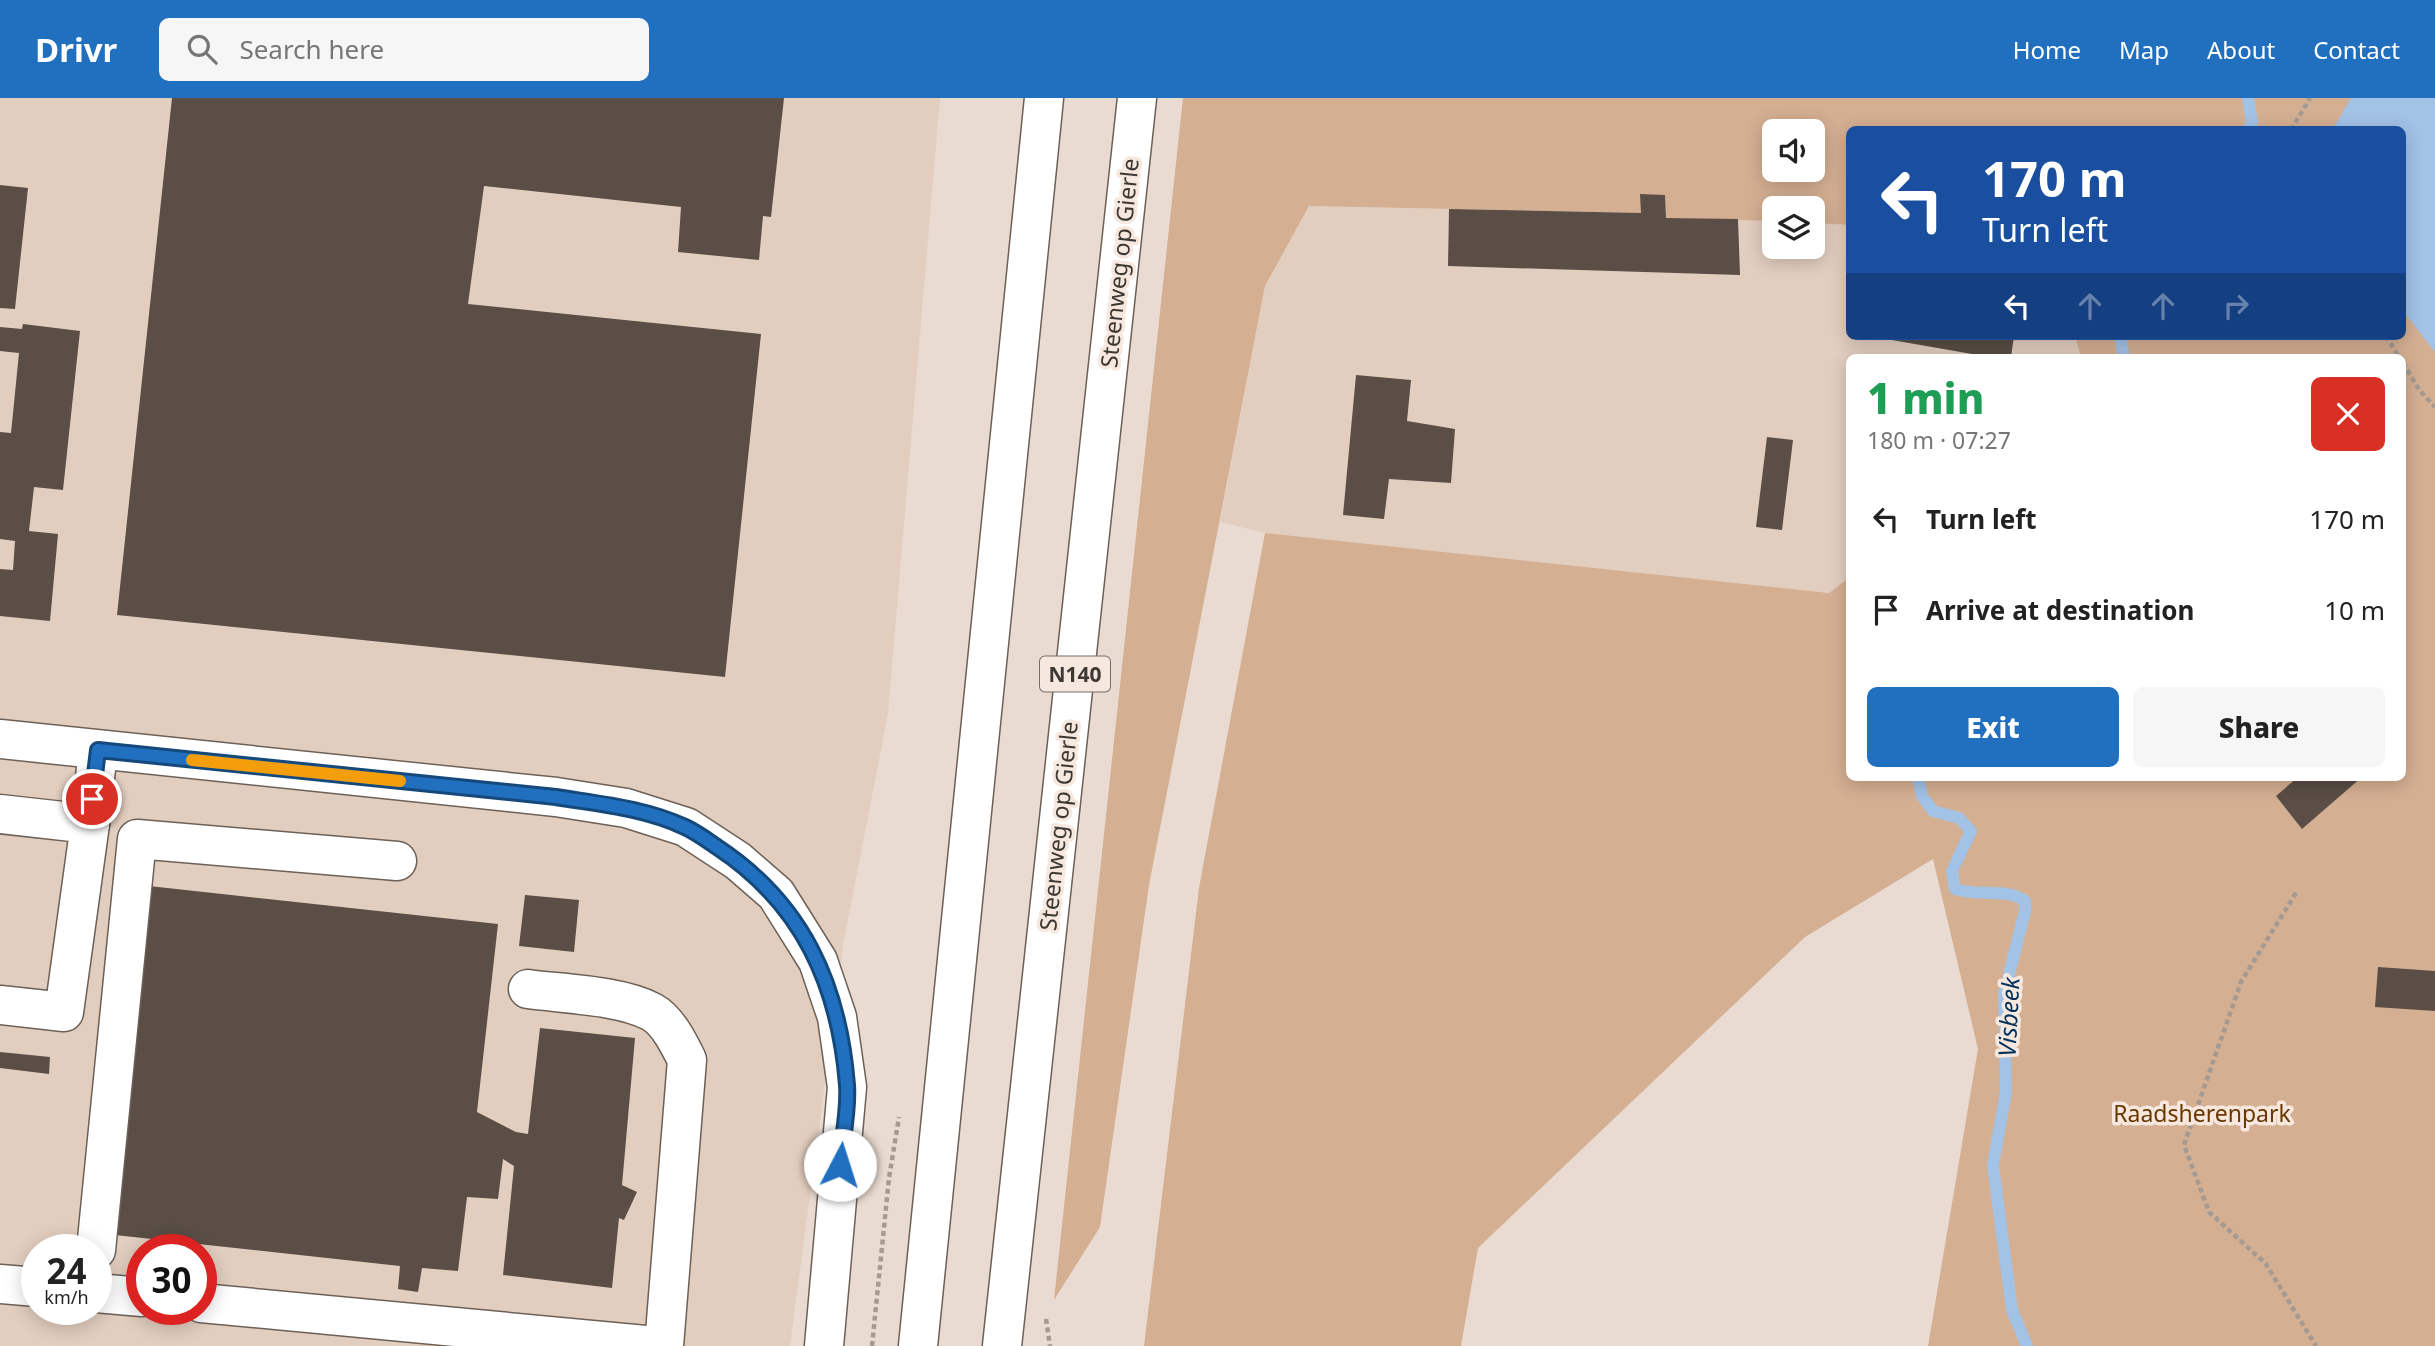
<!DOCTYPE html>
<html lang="en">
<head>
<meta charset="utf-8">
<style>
	body { margin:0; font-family:"Noto Sans",sans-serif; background:#f6f6f6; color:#222; height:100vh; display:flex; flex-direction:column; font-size:26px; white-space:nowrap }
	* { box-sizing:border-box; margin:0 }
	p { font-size:23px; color:#767676 }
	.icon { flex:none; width:38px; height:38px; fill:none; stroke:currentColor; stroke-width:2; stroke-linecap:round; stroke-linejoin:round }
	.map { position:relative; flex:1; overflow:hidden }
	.details { position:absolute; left:1846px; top:256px; width:560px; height:427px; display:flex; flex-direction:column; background:#fff; border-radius:10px; box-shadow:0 4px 18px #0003 }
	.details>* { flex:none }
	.guide { position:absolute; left:1846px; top:28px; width:560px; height:214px; border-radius:10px; box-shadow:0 4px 18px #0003; background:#1a4fa0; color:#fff; overflow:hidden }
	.buttons { position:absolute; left:1762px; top:21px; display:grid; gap:14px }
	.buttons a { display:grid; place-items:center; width:63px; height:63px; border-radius:10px; background:#fff; box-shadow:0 4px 18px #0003; font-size:35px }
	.speed { position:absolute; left:21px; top:1136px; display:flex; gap:14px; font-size:35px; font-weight:700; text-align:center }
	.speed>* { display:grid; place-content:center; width:91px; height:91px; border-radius:50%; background:#fff; box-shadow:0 4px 18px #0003; line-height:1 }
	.speed small { font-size:18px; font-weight:400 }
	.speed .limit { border:10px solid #d22; background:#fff; color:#111 }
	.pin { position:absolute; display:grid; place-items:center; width:60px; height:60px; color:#fff; margin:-30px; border:4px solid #fff; border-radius:50%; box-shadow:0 2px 7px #0007 }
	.me { position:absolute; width:77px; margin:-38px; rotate:5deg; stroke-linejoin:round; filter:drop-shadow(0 0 5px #0008) }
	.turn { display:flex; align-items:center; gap:24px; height:147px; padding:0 21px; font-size:32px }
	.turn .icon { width:91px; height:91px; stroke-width:2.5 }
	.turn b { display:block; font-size:49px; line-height:60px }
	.lanes { display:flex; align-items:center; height:66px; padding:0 21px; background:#0003; justify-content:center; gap:35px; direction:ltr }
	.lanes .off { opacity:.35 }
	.round { display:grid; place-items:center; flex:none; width:74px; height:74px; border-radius:10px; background:#f6f6f6 }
	.overview { display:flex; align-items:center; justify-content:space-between; height:119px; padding:0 21px }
	h1 { font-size:42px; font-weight:800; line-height:52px; color:#1e9e55 }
	.action { display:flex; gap:14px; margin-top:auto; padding:14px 21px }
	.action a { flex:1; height:80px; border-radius:10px; background:#2070bf; color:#fff; font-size:28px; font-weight:800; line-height:80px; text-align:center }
	.action a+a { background:#f6f6f6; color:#222 }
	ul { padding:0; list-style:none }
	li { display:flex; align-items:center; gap:21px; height:91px; padding:0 21px }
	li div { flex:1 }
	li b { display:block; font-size:26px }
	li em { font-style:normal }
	header { display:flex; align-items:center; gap:42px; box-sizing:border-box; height:98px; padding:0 35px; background:#2070bf; color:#fff }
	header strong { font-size:33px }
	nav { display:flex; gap:38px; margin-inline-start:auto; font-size:24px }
	.search { width:490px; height:63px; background:#f6f6f6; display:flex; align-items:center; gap:18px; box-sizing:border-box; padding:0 24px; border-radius:10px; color:#767676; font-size:26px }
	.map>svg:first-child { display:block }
</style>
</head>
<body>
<header>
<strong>Drivr</strong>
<div class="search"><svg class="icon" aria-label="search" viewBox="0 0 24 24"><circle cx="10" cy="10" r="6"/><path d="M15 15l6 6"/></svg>Search here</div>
<nav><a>Home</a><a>Map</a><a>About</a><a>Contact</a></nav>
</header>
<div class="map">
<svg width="2435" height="1248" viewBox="0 0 2435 1248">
	<rect width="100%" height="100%" fill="#e9dbd1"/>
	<!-- built -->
	<g fill="#e2cebf" fill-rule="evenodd">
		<path d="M 0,0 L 940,0 L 888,616 L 844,842 L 790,1248 L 0,1248 ZM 37,1152 L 96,1152 L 96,1211 L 37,1211 ZM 142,1152 L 201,1152 L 201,1211 L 142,1211 Z"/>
		<path d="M 1640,96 L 1665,97 L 1666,119 L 1774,123 L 1774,149 L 1813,149 L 1813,125 L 1850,127 L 1850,238 L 2075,238 L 2081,259 L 1850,259 L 1850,479 L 1829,495 L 1265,435 L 1220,424 L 1265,188 L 1309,108 L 1640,115 Z"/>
	</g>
	<!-- green -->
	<path fill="#d4af92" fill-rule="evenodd" d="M 1183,0 L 2435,0 L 2435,1248 L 1928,1248 L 1978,951 L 1933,761 L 1805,839 L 1478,1150 L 1461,1248 L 1144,1248 L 1199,790 L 1265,435 L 1829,495 L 1850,479 L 1850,679 L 2403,679 L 2403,259 L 2081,259 L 2075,238 L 2403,238 L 2403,32 L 1850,32 L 1850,127 L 1813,125 L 1813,110 L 1774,110 L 1774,123 L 1666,120 L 1665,98 L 1641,96 L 1641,115 L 1309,108 L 1265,188 L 1149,787 L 1100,1129 L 1054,1202 ZM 1774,33 L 1813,33 L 1813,72 L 1774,72 Z"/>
	<!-- water -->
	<path fill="#a2c2e6" d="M 2351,0 L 2435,0 L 2435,254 L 2403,213 L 2403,32 L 2333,31 Z"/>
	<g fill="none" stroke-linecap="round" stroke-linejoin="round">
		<!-- stream -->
		<g stroke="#a2c2e6" stroke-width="12">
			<path d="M 2248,32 L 2252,24 L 2248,0"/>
			<path d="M 2120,238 L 2124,259"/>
			<path d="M 1918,679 L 1922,698 L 1933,713 L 1959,720 L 1971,733 L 1952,773 L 1955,791 C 1976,799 2006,789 2025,803 L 2025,813 L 2004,896 L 2006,994 L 1993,1067 L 2012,1212 L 2027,1248"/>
		</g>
	</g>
	<!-- building -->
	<g fill="#5a4e46">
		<path d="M 172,0 L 784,0 L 771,119 L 763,118 L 759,162 L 678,154 L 681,109 L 484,88 L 468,206 L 761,236 L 725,579 L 117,517 Z"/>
		<path d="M 0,87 L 28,90 L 15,211 L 0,210 Z"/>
		<path d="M 1640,96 L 1665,97 L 1666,120 L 1738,121 L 1740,177 L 1448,168 L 1449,111 L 1641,115 Z"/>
		<path d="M 23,226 L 80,233 L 63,392 L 34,389 L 29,433 L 58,436 L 50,523 L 0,518 L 0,471 L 13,472 L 15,443 L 0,441 L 0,334 L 11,335 L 19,255 L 0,253 L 0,229 L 22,231 Z"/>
		<path d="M 1869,238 L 2014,238 L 2011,259 L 1989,259 Z"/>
		<path d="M 1356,277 L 1411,282 L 1407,323 L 1455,331 L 1451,385 L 1389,381 L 1384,421 L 1343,417 Z"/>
		<path d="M 1767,339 L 1793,342 L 1782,432 L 1756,429 Z"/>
		<path d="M 2298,679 L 2362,679 L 2302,731 L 2276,698 Z"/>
		<path d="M 149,788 L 498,826 L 477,1014 L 516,1034 L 528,1036 L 540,930 L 635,940 L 622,1087 L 637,1094 L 624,1122 L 619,1120 L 612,1190 L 503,1177 L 514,1068 L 503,1061 L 498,1101 L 467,1099 L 458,1173 L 422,1170 L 418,1194 L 398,1191 L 400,1168 L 115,1137 Z"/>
		<path d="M 525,797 L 579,802 L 574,854 L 519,848 Z"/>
		<path d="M 2378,869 L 2435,873 L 2435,913 L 2375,909 Z"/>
		<path d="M 0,954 L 50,959 L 49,976 L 0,970 Z"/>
	</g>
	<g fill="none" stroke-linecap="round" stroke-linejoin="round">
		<!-- minor casing -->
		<g stroke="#6c6057" stroke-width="41">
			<g id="minor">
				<path d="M 0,641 L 556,699 L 626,710 L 686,729 L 738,763 L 776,796 L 818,863 L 837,919 L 847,989 L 824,1248"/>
				<path d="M 0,716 L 90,726 L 64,914 L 0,907"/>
				<path d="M 90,726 L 98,652"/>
				<path d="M 528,891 C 564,896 620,897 652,914 C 668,923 679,946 687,962 L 664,1248"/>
				<path d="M 96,1152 L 137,741 L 397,763"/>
				<path d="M 0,1186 L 37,1189"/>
				<path d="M 96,1195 L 142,1199"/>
				<path d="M 201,1205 L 656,1248"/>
			</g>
		</g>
		<!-- major casing -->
		<g stroke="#6c6057" stroke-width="41">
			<g id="major">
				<path d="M 918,1248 L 1044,0"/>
				<path d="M 1002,1248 L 1137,0"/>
			</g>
		</g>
		<!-- path -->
		<g stroke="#a49a92" stroke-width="4.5" stroke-dasharray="5 3.5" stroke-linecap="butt">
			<path d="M 2291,32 L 2310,0"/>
			<path d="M 2386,238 L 2399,259"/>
			<path d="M 2403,265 L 2420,293 L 2435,309"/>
			<path d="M 2296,795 L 2241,884 L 2184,1047 L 2209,1114 L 2266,1166 L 2316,1248"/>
			<path d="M 1046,1221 L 1050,1248"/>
			<path d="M 872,1248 L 889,1080 L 899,1019"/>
		</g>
		<!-- minor -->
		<use href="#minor" stroke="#fff" stroke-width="38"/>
		<!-- major -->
		<use href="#major" stroke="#fff" stroke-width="38"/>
	</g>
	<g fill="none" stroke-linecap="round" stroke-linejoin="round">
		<!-- route casing -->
		<g stroke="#15497c" stroke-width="18">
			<path id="route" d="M 92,701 L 98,652 L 556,699 C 599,706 645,710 685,729 C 696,734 707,742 717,749 C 802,805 839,886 847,987 C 849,1013 842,1041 840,1067"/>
		</g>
		<!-- route -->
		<use href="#route" stroke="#2070bf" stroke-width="12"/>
		<!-- slow -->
		<path stroke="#f59e0b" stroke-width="12" d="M 192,662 L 400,683"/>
	</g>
	<g text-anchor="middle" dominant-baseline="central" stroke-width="7" stroke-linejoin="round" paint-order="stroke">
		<!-- shield labels -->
		<rect fill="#f6e8de" stroke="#746d67" stroke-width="2" x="1040" y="558.5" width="70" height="35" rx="5"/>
		<g font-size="21" font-weight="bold" fill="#3d3834">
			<text x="1075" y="576">N140</text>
		</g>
		<!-- street labels -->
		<g font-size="23" fill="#3d3834" stroke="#f6e8de">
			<text transform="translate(1119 165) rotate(-84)">Steenweg op Gierle</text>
			<text transform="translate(1058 728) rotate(-84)">Steenweg op Gierle</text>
		</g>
		<!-- park labels -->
		<g font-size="23" fill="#693800" stroke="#f6e8de">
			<text x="2202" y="1015">Raadsherenpark</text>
		</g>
		<!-- water labels -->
		<g font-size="24" font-style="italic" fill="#02315e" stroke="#f6e8de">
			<text transform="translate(2008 919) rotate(-87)">Visbeek</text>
		</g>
	</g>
</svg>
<div class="buttons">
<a><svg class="icon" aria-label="sound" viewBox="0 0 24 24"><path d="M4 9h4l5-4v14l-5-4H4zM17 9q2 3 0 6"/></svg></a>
<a><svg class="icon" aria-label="layers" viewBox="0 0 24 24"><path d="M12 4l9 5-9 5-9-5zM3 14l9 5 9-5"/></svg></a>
</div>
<div class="speed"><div>24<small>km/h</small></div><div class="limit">30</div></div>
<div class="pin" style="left:92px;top:701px;background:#d93025"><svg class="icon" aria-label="arrive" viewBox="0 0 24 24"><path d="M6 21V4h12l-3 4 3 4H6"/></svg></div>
<svg class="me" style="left:840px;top:1067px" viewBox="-20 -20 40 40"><circle r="19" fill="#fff"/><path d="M0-13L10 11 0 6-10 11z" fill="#2070bf"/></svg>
<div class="guide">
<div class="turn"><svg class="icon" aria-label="left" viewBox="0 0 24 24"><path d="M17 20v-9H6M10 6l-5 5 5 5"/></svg><div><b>170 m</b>Turn left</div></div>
<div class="lanes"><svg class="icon" aria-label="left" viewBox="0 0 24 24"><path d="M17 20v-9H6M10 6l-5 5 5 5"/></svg><svg class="icon off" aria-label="ahead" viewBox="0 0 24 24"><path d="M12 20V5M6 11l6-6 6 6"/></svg><svg class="icon off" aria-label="ahead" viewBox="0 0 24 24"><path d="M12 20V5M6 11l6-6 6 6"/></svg><svg class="icon off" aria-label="right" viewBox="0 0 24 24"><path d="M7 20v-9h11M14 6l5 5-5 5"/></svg></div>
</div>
<section class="details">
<div class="overview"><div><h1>1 min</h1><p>180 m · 07:27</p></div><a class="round" style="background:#d93025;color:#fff"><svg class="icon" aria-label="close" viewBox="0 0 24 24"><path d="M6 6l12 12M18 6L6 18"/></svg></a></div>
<ul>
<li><svg class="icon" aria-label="left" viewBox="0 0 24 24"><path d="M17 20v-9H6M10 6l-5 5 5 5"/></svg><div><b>Turn left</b></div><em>170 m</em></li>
<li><svg class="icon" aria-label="arrive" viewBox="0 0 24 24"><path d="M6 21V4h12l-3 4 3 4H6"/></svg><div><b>Arrive at destination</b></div><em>10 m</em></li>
</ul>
<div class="action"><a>Exit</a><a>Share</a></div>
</section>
</div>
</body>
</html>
